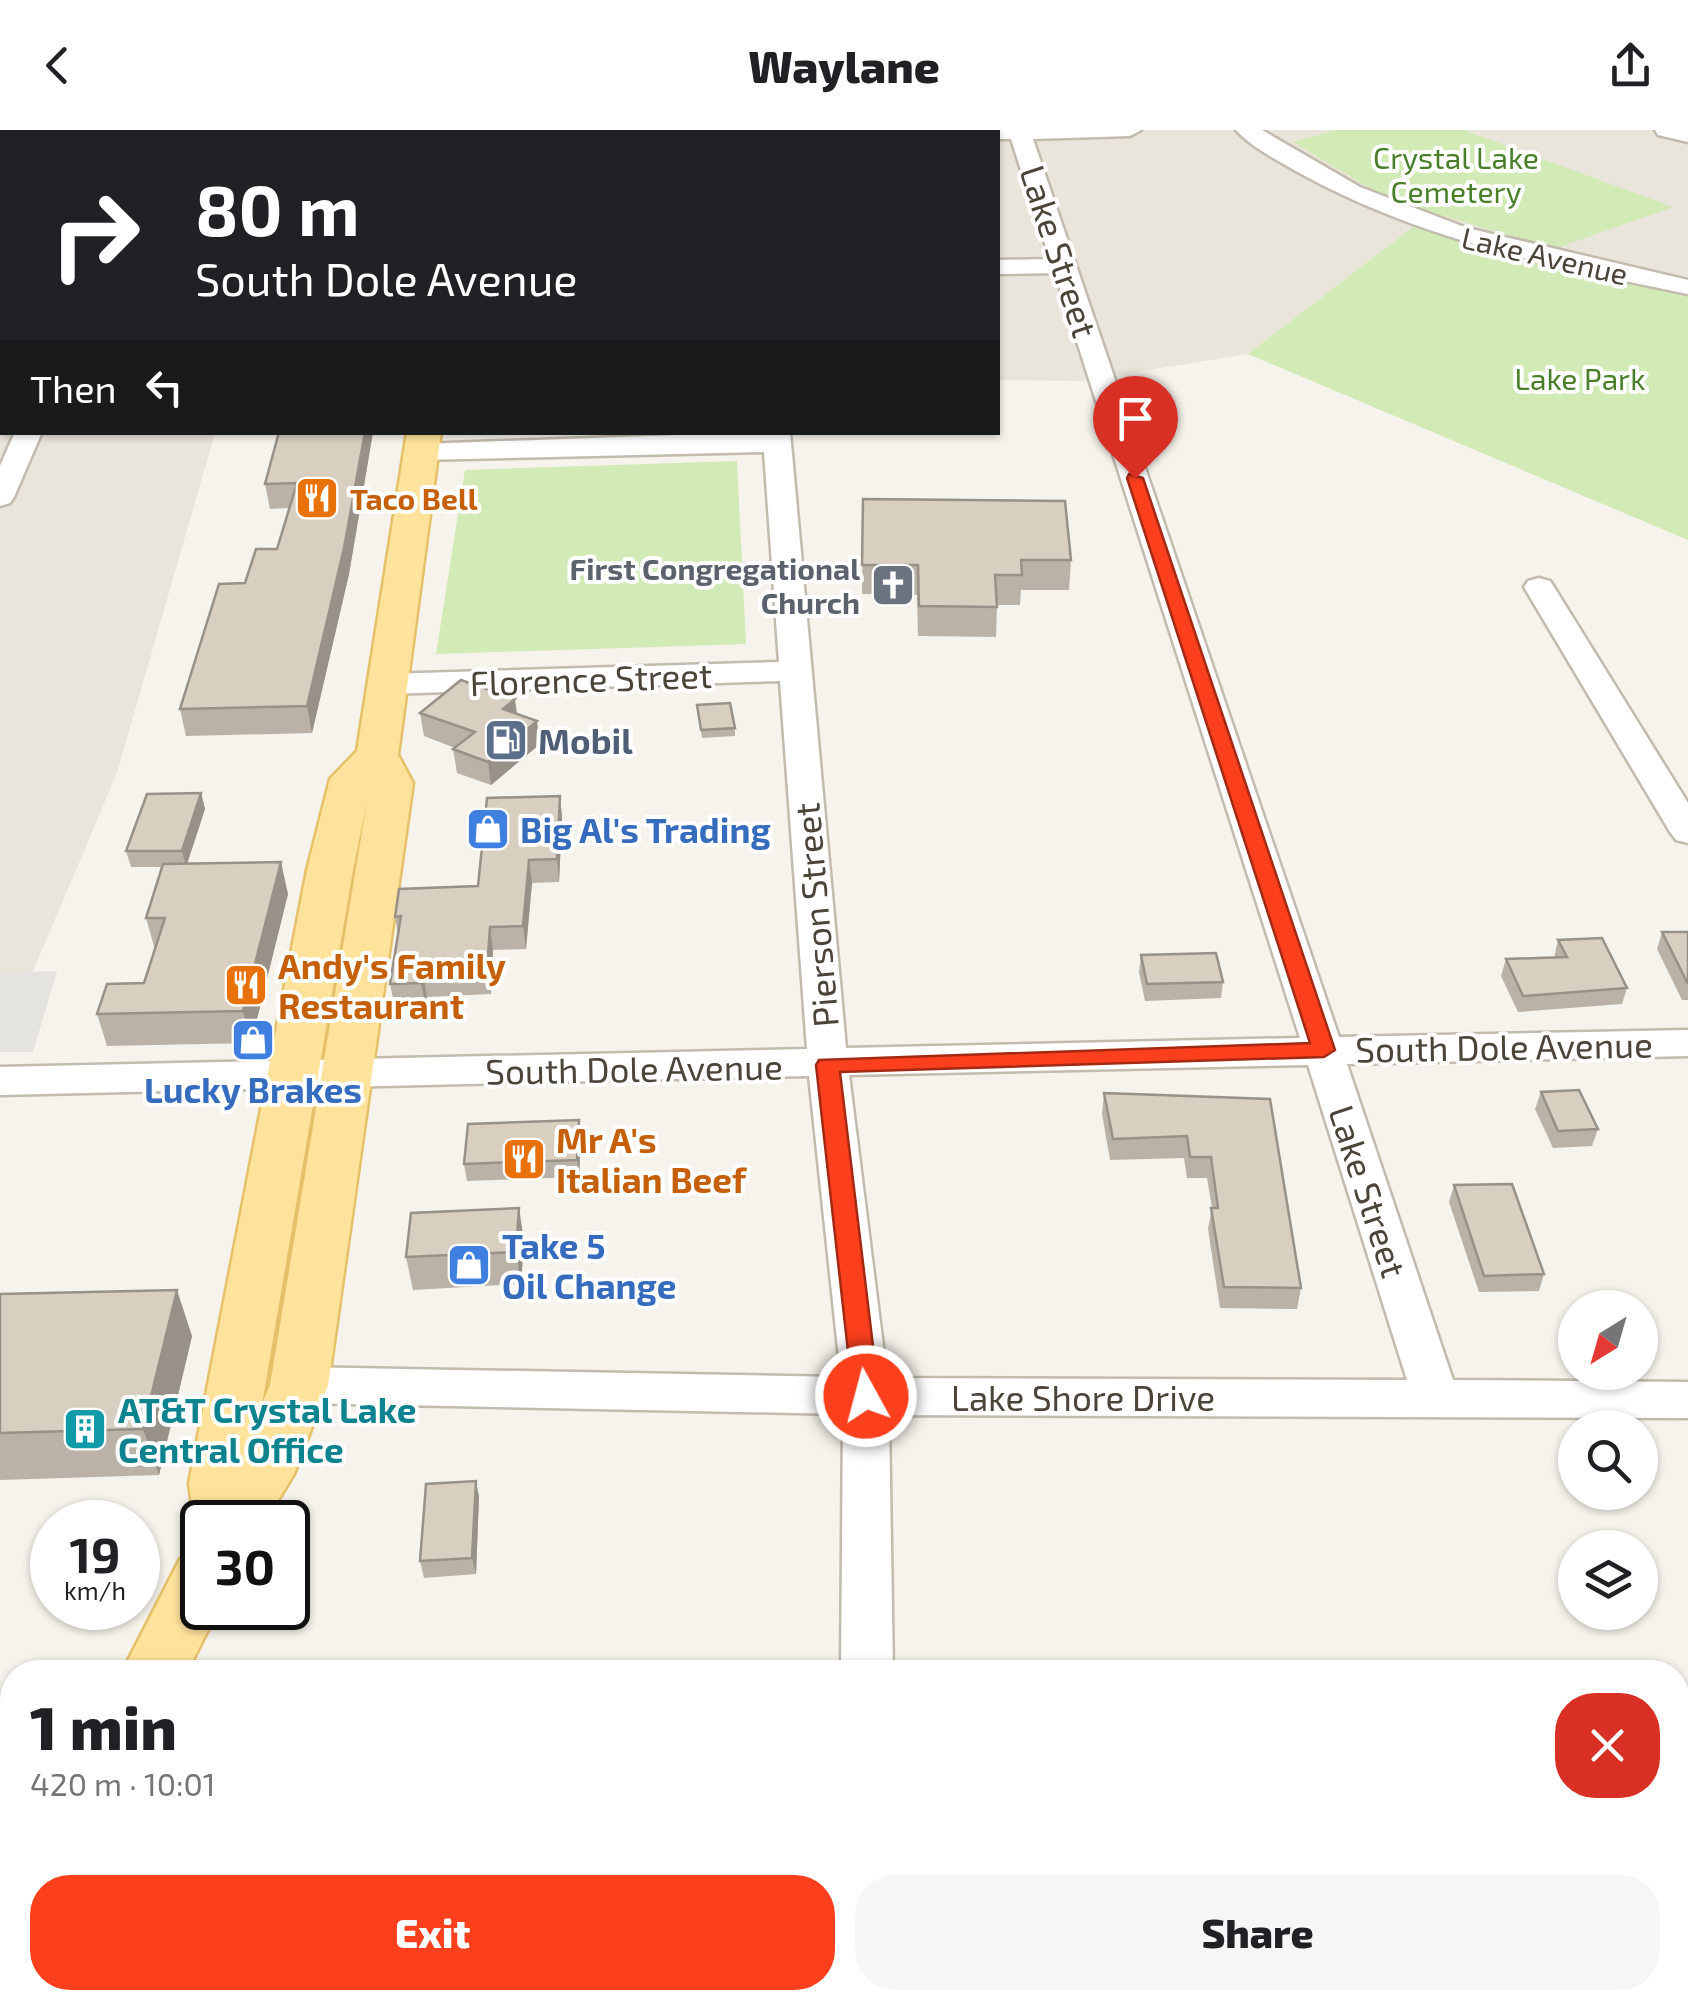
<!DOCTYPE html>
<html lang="en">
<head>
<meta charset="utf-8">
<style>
	body { margin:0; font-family:"Exo 2",sans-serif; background:#f6f6f6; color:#202124; height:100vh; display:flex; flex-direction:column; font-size:38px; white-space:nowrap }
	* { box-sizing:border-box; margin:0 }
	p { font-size:32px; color:#757577 }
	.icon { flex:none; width:55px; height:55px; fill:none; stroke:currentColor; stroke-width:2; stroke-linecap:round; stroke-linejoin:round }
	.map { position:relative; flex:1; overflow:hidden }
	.sheet { position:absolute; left:0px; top:1530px; width:1690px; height:350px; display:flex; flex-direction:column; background:#fff; border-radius:40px 40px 0 0; box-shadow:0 2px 8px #0004 }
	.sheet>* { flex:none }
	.guide { position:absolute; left:0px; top:0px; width:1000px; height:305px; box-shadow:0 2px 8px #0004; background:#202124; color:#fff; overflow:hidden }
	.needle { width:65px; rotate:217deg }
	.controls { position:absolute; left:1558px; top:1160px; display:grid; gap:20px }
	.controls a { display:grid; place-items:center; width:100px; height:100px; border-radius:50%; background:#fff; box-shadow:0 2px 8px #0004; font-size:50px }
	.speed { position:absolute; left:30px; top:1370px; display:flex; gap:20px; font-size:50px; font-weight:700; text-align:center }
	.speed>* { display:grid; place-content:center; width:130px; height:130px; border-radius:50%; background:#fff; box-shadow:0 2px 8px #0004; line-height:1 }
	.speed small { font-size:25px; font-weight:400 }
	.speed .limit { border:5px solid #111; border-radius:15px; background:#fff; color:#111 }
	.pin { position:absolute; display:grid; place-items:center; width:85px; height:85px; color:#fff; margin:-102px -42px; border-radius:50% 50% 50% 0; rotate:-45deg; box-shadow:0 0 10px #0007 }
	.pin .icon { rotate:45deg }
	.me { position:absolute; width:110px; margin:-55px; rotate:353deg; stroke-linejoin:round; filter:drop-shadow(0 0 8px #0008) }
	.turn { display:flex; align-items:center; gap:35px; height:210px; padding:0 30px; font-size:45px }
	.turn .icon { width:130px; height:130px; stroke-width:2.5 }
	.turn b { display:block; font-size:70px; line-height:85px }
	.then { display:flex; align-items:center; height:95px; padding:0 30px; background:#0003; gap:20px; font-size:38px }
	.round { display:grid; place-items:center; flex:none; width:105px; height:105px; border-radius:40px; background:#f6f6f6 }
	.headline { display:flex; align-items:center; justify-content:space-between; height:170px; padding:0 30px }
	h1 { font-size:60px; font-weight:800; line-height:75px }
	.action { display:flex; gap:20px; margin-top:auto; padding:20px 30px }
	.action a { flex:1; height:115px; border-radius:40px; background:#fc3f1d; color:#fff; font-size:40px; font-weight:800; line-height:115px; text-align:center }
	.action a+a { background:#f6f6f6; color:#202124 }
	header { display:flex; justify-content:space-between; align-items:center; height:130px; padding:0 30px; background:#fff; font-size:45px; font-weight:800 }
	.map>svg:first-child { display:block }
</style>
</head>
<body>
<header><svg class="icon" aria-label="back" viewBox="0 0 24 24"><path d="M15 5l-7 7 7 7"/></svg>Waylane<svg class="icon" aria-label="share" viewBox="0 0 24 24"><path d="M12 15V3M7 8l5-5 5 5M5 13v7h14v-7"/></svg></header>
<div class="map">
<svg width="1688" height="1880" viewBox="0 0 1688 1880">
	<rect width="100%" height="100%" fill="#f6f3ec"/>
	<!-- residential -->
	<g fill="#eae5da">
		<path d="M 0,0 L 302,0 L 2,2 L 2,302 L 215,303 L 117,643 L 0,919 Z"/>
		<path d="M 624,0 L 1688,0 L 1688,163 L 1413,97 L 1248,224 L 1080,251 L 998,250 L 998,2 Z"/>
	</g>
	<!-- green -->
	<g fill="#d2eab5">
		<path d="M 1336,0 L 1463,0 L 1673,77 L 1554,119 L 1417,78 L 1371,59 L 1293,12 Z"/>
		<path d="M 1413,97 L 1688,163 L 1688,410 L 1248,224 Z"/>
		<path d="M 737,331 L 746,514 L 436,524 L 465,340 Z"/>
	</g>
	<!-- parking -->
	<path fill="#e5e3e0" d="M 57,841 L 33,922 L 0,922 L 0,843 Z"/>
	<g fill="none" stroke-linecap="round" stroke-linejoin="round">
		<!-- minor casing -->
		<g stroke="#c2bbae" stroke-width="5">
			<g id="minor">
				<path d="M 737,0 L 759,0 L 760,2 L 739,2 Z"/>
				<path d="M 989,0 L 1141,0 L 1130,6 L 1033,9 L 1339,907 L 1688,900 L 1688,926 L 1347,934 L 1453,1250 L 1688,1252 L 1688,1288 L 889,1285 L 893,1542 L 841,1542 L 843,1284 L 299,1273 L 283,1268 L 276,1255 L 283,1242 L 299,1237 L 841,1247 L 809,946 L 0,965 L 0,937 L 807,919 L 780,551 L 388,564 L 377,561 L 372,554 L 377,547 L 388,544 L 779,532 L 764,322 L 420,330 L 406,322 L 420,314 L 762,302 L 790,302 L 846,918 L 1300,908 L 1055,143 L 998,144 L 998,130 L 1050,129 L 1011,9 L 998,9 L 998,2 L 988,2 ZM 1308,935 L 1407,1250 L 887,1248 L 849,945 Z"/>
				<path d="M 1236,0 L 1262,0 L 1360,57 L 1467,98 L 1688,150 L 1688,164 C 1556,137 1426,111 1307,47 C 1284,34 1253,19 1236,0 Z"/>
				<path d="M 1655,0 L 1688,0 L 1688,12 L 1658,5 Z"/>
				<path d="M 15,302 L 42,302 L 14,367 L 10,373 L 0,376 L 0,336 Z"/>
				<path d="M 1539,448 L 1550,451 L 1554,457 L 1688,673 L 1688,713 L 1676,710 L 1670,702 L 1524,457 L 1528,451 Z"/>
				<path d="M 847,1868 L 905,1868 L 907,1880 L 849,1880 Z"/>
			</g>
		</g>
		<!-- major casing -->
		<g stroke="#e6c16a" stroke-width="5">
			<g id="major">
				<rect x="464" y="0" width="26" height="2"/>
				<path d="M 407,302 L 441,302 L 398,625 L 413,653 L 328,1255 L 294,1344 L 265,1392 L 202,1392 L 202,1408 L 194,1392 L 189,1353 L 307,740 L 330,649 L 357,621 ZM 367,672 L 270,1255 L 262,1274 L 353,740 Z"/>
				<path d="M 202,1421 L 202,1478 L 219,1478 L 187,1542 L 122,1542 L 180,1429 Z"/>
				<path d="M 12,1721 L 12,1801 L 0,1806 L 0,1726 Z"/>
			</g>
		</g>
		<!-- minor -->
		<use href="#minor" fill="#fff" fill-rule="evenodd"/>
		<!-- major -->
		<use href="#major" fill="#ffe39c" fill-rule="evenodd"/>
	</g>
	<!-- wall -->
	<g fill="#bab2a6">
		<path d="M 279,302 L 373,302 L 349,444 L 312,603 L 186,606 L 180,579 L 245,453 L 277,419 L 289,378 L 270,379 L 265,354 Z"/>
		<path d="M 863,369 L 1071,430 L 1069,460 L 1021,460 L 1020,475 L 997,475 L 996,507 L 918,506 L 917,465 L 862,464 Z"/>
		<path d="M 697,575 L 735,598 L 735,606 L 702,608 Z"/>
		<path d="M 420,583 L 517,583 L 540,614 L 491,655 L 457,643 L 453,619 L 455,618 L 424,606 Z"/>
		<path d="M 201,663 L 205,679 L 187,734 L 288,764 L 251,913 L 107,916 L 97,884 L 144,853 L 155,820 L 146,788 L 162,737 L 131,737 L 126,721 Z"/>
		<path d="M 560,666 L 562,688 L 559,752 L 532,753 L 526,819 L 493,820 L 491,864 L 427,867 L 426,876 L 395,878 L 390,854 L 398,804 L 395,787 L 478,756 Z"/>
		<path d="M 1662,802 L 1688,802 L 1688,870 L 1682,870 L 1657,819 Z"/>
		<path d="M 1558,810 L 1627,858 L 1622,874 L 1518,882 L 1501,846 L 1506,829 L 1554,828 Z"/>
		<path d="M 1141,825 L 1223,852 L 1221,868 L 1145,871 L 1139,842 Z"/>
		<path d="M 1541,962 L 1598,999 L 1592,1016 L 1553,1018 L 1535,979 Z"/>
		<path d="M 1104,963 L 1270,969 L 1301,1158 L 1297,1179 L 1220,1178 L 1208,1099 L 1212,1078 L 1207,1048 L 1187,1048 L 1184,1028 L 1110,1030 L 1102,984 Z"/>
		<path d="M 579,990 L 581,1006 L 579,1047 L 467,1051 L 464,1034 Z"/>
		<path d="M 1454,1055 L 1544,1144 L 1539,1161 L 1479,1162 L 1449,1072 Z"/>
		<path d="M 524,1111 L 521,1154 L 413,1160 L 406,1127 Z"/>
		<path d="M 0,1164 L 192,1206 L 159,1345 L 0,1350 Z"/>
		<path d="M 476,1351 L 479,1367 L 476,1444 L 424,1448 L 420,1431 Z"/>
	</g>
	<!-- shaded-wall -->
	<g fill="#979187">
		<path d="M 365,302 L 373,302 L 349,444 L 312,603 L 307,576 Z"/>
		<path d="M 515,569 L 518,592 L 503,579 Z"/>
		<path d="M 537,591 L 540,614 L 491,655 L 488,632 Z"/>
		<path d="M 201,663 L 205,679 L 186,737 L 182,721 Z"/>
		<path d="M 560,666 L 562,688 L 559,752 L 557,729 Z"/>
		<path d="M 529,730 L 532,753 L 526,819 L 523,796 Z"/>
		<path d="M 281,732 L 288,764 L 251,913 L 243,881 Z"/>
		<path d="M 490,797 L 493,820 L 491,864 L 487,841 Z"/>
		<path d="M 423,844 L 427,867 L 426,876 L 421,853 Z"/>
		<path d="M 579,990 L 581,1006 L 579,1047 L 577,1030 Z"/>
		<path d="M 519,1078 L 524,1111 L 521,1154 L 516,1122 Z"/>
		<path d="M 177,1160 L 192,1206 L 159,1345 L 143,1299 Z"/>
		<path d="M 476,1351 L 479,1367 L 476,1444 L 472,1428 Z"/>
	</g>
	<!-- building -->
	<g fill="#d8cfc1" stroke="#979187" stroke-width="2.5">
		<path d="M 345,0 L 434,0 L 434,2 L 344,2 Z"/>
		<path d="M 279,302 L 365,302 L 344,418 L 307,576 L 180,579 L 219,454 L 245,453 L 256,419 L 277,419 L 297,353 L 265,354 Z"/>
		<path d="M 863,369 L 1065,371 L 1071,430 L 1021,430 L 1022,445 L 995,445 L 997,477 L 919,476 L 918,435 L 862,435 Z"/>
		<path d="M 461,550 L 515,569 L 503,579 L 537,591 L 488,632 L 453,619 L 475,602 L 420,583 Z"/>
		<path d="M 730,573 L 735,598 L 701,600 L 697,575 Z"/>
		<path d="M 201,663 L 182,721 L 126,721 L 147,664 Z"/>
		<path d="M 560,666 L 557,729 L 529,730 L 523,796 L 490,797 L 487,841 L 423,844 L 421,853 L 390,854 L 401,786 L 395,787 L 399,759 L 478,756 L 487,668 Z"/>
		<path d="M 281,732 L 243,881 L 97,884 L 107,854 L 144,853 L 165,788 L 146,788 L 163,734 Z"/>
		<path d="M 1662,802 L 1688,802 L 1688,854 Z"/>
		<path d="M 1602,808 L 1627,858 L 1523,866 L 1506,829 L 1567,827 L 1558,810 Z"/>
		<path d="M 1216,823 L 1223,852 L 1147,854 L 1141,825 Z"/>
		<path d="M 1579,960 L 1598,999 L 1558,1001 L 1541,962 Z"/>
		<path d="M 1104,963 L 1270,969 L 1301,1158 L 1224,1157 L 1211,1078 L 1218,1078 L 1211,1027 L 1190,1027 L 1187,1006 L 1113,1009 Z"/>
		<path d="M 579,990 L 577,1030 L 464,1034 L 468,994 Z"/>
		<path d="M 1512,1054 L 1544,1144 L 1484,1146 L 1454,1055 Z"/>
		<path d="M 519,1078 L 516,1122 L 406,1127 L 411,1083 Z"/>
		<path d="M 177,1160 L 143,1299 L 0,1303 L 0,1164 Z"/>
		<path d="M 476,1351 L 472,1428 L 420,1431 L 426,1354 Z"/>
		<path d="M 265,1532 L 294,1542 L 259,1542 Z"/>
	</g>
	<!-- route -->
	<path fill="#fc3f1d" stroke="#a42913" stroke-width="2.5" d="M 1129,344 L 1143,348 L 1335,920 L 1324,927 L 840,942 L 879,1266 L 875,1274 L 866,1277 L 856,1274 L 853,1266 L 816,935 L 819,930 L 1310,913 L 1127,348 Z"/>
	<!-- icons -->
	<defs>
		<g id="restaurant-square" transform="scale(2.25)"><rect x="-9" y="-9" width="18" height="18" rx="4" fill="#e8710a" stroke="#fff"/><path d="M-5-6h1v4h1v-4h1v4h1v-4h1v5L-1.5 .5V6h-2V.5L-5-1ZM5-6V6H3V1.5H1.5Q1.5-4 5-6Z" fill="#fff"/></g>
		<g id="church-square" transform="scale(2.25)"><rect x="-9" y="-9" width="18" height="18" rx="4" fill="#6b7280" stroke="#fff"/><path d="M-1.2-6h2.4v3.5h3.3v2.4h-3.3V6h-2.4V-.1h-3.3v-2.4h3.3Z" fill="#fff"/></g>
		<g id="fuel-square" transform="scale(2.25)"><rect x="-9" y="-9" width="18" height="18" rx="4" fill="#5c6f8a" stroke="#fff"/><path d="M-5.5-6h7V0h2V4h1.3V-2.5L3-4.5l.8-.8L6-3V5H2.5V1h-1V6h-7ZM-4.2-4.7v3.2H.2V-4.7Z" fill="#fff"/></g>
		<g id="shop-square" transform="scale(2.25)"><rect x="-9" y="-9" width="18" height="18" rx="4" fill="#3f7fe0" stroke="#fff"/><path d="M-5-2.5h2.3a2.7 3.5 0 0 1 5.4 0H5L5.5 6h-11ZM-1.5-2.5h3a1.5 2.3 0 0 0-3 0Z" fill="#fff"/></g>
		<g id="building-square" transform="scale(2.25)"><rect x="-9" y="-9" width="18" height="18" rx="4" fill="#0f9aa8" stroke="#fff"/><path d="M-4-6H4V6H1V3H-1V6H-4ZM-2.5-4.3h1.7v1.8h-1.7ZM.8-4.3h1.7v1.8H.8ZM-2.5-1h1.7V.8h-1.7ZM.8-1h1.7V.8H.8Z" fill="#fff"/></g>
	</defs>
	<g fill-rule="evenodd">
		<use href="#restaurant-square" x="317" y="368"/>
		<use href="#church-square" x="893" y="455"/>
		<use href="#fuel-square" x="506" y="610"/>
		<use href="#shop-square" x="488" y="699"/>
		<use href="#restaurant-square" x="246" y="855"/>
		<use href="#shop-square" x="253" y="910"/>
		<use href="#restaurant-square" x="524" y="1029"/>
		<use href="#shop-square" x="469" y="1135"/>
		<use href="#building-square" x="85" y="1299"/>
	</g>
	<g text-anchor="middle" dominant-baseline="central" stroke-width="8" stroke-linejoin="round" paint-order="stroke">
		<!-- far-park labels -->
		<g font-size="30" fill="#4a7f2a" stroke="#fff">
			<text x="1456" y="27">Crystal Lake<tspan x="1456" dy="34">Cemetery</tspan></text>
			<text x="1580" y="248">Lake Park</text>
		</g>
		<!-- far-street labels -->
		<g font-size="30" fill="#4b4439" stroke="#fff">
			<text transform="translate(1545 125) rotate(13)">Lake Avenue</text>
		</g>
		<!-- far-food labels -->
		<g font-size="30" font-weight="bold" fill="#c56008" stroke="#fff" text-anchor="start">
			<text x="350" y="368">Taco Bell</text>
		</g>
		<!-- far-worship labels -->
		<g font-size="30" font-weight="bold" fill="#5b616d" stroke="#fff" text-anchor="end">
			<text x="860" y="438">First Congregational<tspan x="860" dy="34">Church</tspan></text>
		</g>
		<!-- street labels -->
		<g font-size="35" fill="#4b4439" stroke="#fff">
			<text transform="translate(1060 121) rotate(72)">Lake Street</text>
			<text transform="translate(591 548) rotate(-2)">Florence Street</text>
			<text transform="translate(815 785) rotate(-95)">Pierson Street</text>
			<text transform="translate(1504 916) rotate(-1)">South Dole Avenue</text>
			<text transform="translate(634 938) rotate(-1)">South Dole Avenue</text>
			<text transform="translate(1369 1061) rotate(72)">Lake Street</text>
			<text x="1083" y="1267">Lake Shore Drive</text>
		</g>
		<!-- service labels -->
		<g font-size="35" font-weight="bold" fill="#4e5e75" stroke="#fff" text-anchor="start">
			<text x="538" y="610">Mobil</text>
		</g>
		<!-- shop labels -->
		<g font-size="35" font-weight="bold" fill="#366cbe" stroke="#fff" text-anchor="start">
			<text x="520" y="699">Big Al's Trading</text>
			<text x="253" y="959" text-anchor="middle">Lucky Brakes</text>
			<text x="502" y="1115">Take 5<tspan x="502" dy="40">Oil Change</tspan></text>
		</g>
		<!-- food labels -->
		<g font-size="35" font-weight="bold" fill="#c56008" stroke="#fff" text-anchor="start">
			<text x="278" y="835">Andy's Family<tspan x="278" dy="40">Restaurant</tspan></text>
			<text x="556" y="1009">Mr A's<tspan x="556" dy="40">Italian Beef</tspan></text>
		</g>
		<!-- culture labels -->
		<g font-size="35" font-weight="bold" fill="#0d838f" stroke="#fff" text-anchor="start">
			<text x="118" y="1279">AT&amp;T Crystal Lake<tspan x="118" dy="40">Central Office</tspan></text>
		</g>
	</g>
</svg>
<div class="controls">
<a><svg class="needle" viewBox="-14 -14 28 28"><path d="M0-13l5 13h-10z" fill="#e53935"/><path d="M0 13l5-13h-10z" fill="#757577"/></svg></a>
<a><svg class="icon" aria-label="search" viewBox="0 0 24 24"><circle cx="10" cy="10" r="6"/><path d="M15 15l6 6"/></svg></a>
<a><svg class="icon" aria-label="layers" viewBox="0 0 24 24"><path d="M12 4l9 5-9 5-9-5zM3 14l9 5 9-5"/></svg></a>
</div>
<div class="speed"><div>19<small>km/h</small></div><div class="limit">30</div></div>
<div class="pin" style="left:1135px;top:348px;background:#d93025"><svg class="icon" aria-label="arrive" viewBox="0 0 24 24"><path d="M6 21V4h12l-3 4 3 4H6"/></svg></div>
<svg class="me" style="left:866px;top:1266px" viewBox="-20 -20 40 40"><circle r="17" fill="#fc3f1d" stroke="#fff" stroke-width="3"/><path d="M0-11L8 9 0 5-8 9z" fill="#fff"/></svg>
<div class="guide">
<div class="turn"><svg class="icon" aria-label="right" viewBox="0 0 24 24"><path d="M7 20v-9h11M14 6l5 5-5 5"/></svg><div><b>80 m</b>South Dole Avenue</div></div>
<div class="then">Then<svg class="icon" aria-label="left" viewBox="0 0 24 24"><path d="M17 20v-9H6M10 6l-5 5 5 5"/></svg></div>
</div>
<section class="sheet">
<div class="headline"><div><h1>1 min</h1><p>420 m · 10:01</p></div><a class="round" style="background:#d93025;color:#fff"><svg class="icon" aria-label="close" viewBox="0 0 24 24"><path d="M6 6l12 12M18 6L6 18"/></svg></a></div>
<div class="action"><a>Exit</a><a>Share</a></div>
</section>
</div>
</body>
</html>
